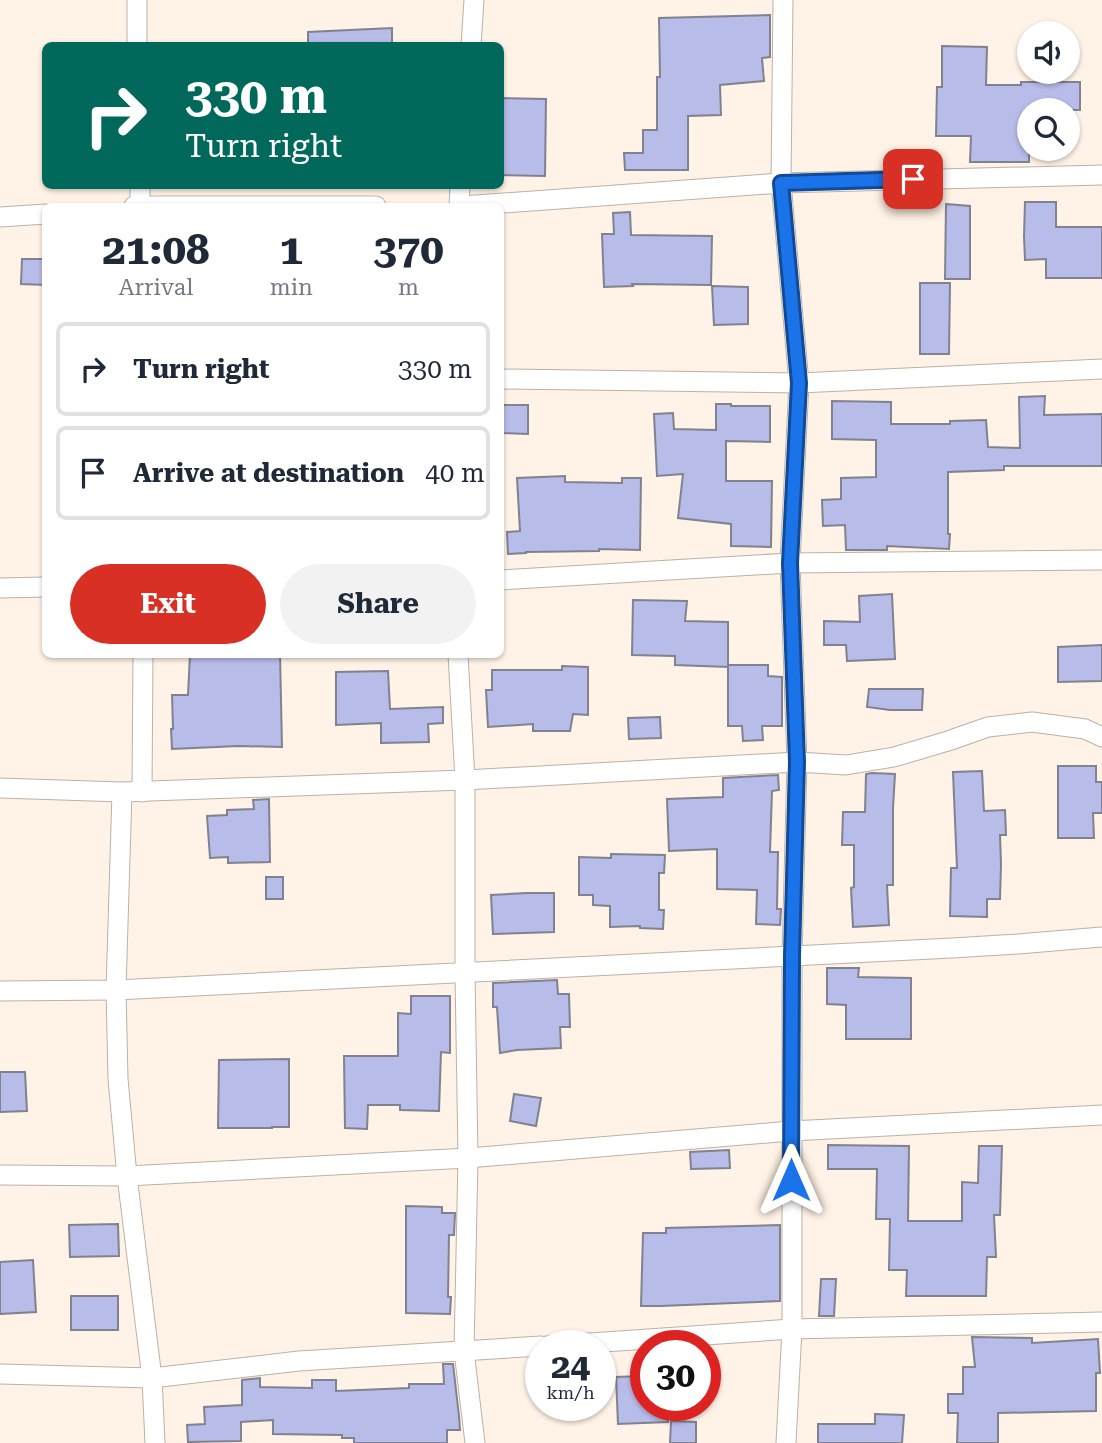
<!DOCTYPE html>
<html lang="en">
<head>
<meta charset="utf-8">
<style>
	body { margin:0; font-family:"Roboto Serif",serif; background:#f2f2f3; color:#1f2937; height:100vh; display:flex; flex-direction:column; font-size:26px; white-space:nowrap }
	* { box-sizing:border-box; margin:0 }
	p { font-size:23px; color:#747a83 }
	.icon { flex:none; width:38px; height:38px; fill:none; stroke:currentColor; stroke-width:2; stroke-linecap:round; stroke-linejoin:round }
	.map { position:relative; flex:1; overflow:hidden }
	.sheet { position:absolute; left:42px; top:203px; width:462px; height:455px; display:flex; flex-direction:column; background:#fff; border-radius:10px; box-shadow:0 2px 5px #0004 }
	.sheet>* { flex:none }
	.banner { position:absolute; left:42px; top:42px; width:462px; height:147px; border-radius:10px; box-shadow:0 2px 5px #0004; background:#00695c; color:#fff; overflow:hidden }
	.tools { position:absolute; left:1017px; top:21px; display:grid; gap:14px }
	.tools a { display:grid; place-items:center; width:63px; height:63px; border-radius:50%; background:#fff; box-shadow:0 2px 5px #0004; font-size:35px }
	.speed { position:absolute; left:525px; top:1330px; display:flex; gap:14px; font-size:35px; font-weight:700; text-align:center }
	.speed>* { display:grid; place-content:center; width:91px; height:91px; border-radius:50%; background:#fff; box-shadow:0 2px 5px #0004; line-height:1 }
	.speed small { font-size:18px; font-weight:400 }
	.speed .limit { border:10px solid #d22; background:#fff; color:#111 }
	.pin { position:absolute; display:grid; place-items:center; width:60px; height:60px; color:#fff; margin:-30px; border-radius:14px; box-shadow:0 4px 10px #0006 }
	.me { position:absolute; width:77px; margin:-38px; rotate:0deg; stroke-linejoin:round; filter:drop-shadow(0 0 5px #0008) }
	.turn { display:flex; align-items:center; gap:24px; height:147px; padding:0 28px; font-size:32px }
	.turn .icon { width:91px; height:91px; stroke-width:2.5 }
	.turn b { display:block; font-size:49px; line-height:60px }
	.eta { display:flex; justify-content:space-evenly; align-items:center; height:119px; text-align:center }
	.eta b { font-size:42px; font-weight:700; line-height:49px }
	.action { display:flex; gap:14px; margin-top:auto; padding:14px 28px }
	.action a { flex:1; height:80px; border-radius:42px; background:#d93025; color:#fff; font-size:28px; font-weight:700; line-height:80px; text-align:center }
	.action a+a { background:#f2f2f3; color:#1f2937 }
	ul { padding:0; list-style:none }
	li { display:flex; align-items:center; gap:21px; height:94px; margin:0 14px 10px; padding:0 14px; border:4px solid #e0e1e3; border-radius:10px }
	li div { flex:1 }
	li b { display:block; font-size:26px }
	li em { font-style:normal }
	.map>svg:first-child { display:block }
</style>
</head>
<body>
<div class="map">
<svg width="1102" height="1443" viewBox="0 0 1102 1443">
	<rect width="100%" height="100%" fill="#fff2e6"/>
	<!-- building -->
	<g fill="#b8bce8" stroke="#80828f" stroke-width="2">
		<path d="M 770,15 L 770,57 L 762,58 L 764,81 L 720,85 L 721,115 L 688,116 L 688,170 L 625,170 L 624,153 L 643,153 L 643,130 L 657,130 L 657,77 L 660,77 L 659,18 Z"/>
		<path d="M 392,28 L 392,46 L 308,46 L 308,32 Z"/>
		<path d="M 942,46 L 987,47 L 986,85 L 1021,85 L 1021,82 L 1080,82 L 1080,110 L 1029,110 L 1029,162 L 970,162 L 971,136 L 936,136 L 937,87 L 942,87 Z"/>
		<path d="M 500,98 L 546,99 L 545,176 L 500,175 Z"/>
		<path d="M 1025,202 L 1056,202 L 1056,227 L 1102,227 L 1102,278 L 1046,278 L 1046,259 L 1025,260 L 1024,236 Z"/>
		<path d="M 946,204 L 970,206 L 970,279 L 945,279 Z"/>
		<path d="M 630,212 L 631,235 L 712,236 L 711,285 L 632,284 L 633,286 L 604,287 L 602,234 L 614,234 L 613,213 Z"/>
		<path d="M 22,259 L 46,259 L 46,285 L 21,284 Z"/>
		<path d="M 920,283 L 950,283 L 949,354 L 920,354 Z"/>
		<path d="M 712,286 L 748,287 L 748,324 L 714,325 Z"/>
		<path d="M 1045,396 L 1044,415 L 1102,414 L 1102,466 L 1004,466 L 1004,470 L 948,472 L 948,534 L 950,534 L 949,549 L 887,546 L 887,550 L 846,550 L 845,525 L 823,526 L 822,500 L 841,499 L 841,478 L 876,477 L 876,440 L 832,439 L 832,401 L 891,402 L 891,424 L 950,424 L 950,421 L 986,420 L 988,447 L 1020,448 L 1019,397 Z"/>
		<path d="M 716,404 L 731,404 L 731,406 L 770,406 L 770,442 L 726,441 L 726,481 L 772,481 L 771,547 L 731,546 L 731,524 L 678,518 L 683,474 L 657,476 L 654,414 L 673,413 L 674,429 L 716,430 Z"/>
		<path d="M 500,405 L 528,405 L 528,434 L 500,433 Z"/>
		<path d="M 565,476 L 565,482 L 622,483 L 622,478 L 641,478 L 640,550 L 599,549 L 599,551 L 526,552 L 526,553 L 508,554 L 507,532 L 520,531 L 517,478 Z"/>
		<path d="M 892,594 L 895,659 L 847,661 L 846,645 L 824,645 L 824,621 L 860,622 L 859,596 Z"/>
		<path d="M 633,600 L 687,601 L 685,621 L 728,622 L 728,667 L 675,665 L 675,656 L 632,655 Z"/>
		<path d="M 1102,645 L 1102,681 L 1058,682 L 1058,647 Z"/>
		<path d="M 190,654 L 280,654 L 282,747 L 239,746 L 172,749 L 171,729 L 173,729 L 172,695 L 188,695 Z"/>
		<path d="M 728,665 L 768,665 L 768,676 L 782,677 L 782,726 L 762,726 L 763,740 L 743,741 L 742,726 L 728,726 Z"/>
		<path d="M 562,666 L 588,667 L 588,715 L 573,714 L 570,731 L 533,731 L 533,724 L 488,727 L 486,690 L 492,690 L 492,670 L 562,670 Z"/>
		<path d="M 388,671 L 390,709 L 443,707 L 443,723 L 428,724 L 429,742 L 381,743 L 381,723 L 336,725 L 336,672 Z"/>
		<path d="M 869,689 L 923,689 L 922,710 L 890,710 L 867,707 Z"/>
		<path d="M 660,717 L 661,738 L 629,739 L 628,718 Z"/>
		<path d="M 1058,766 L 1096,766 L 1096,782 L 1102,782 L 1102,813 L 1093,813 L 1094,838 L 1058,838 Z"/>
		<path d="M 982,771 L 984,811 L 1005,810 L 1006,835 L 1000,835 L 1001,864 L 1000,899 L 987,899 L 987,917 L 950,916 L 951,868 L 957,868 L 953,772 Z"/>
		<path d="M 872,773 L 895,774 L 893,808 L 893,885 L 887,885 L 889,925 L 853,927 L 851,888 L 854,887 L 854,845 L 842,845 L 843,812 L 865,812 L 866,774 Z"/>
		<path d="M 778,775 L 779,790 L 772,791 L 770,852 L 778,852 L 777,909 L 781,909 L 780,925 L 756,924 L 757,890 L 717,889 L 717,849 L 669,851 L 667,799 L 723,797 L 723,778 Z"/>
		<path d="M 269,799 L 270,862 L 228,863 L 228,857 L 210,858 L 207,816 L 227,815 L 227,810 L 254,809 L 253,800 Z"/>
		<path d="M 611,854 L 665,855 L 664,873 L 659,873 L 659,910 L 664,910 L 663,929 L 640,928 L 640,926 L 610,927 L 610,906 L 593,905 L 593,895 L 579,895 L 579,857 L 611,858 Z"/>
		<rect x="266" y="877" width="17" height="22"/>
		<path d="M 527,893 L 554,893 L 554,932 L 493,934 L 491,895 Z"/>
		<path d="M 827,968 L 859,968 L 858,977 L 911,978 L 911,1039 L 846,1039 L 846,1005 L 827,1004 Z"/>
		<path d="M 557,980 L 558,994 L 569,994 L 570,1027 L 560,1027 L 561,1048 L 517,1050 L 500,1053 L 497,1007 L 493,1007 L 493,983 Z"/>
		<path d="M 411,996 L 450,996 L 450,1053 L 441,1052 L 439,1111 L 400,1110 L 400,1105 L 368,1105 L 367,1129 L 345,1128 L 344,1056 L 398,1056 L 398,1013 L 411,1014 Z"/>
		<path d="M 289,1059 L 289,1127 L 272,1127 L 272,1128 L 218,1128 L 219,1060 Z"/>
		<path d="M 0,1072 L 25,1072 L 27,1111 L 0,1112 Z"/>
		<path d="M 514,1094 L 541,1098 L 536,1126 L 510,1121 Z"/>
		<path d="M 828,1145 L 909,1146 L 908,1221 L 962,1221 L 962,1182 L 978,1183 L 979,1146 L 1002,1146 L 1000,1215 L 994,1215 L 996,1257 L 987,1257 L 986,1296 L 906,1296 L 907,1270 L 889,1270 L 890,1219 L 876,1219 L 877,1169 L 828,1169 Z"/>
		<path d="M 729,1150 L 730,1168 L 691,1169 L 690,1152 Z"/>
		<path d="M 406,1206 L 442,1207 L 442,1213 L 455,1213 L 454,1235 L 449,1235 L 448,1297 L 451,1297 L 450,1314 L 406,1313 Z"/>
		<path d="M 118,1224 L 119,1256 L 70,1257 L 69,1225 Z"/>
		<path d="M 780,1225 L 780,1301 L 661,1306 L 641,1306 L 643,1233 L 666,1233 L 666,1228 Z"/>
		<path d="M 33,1260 L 36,1312 L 0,1314 L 0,1262 Z"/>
		<path d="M 821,1279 L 836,1279 L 834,1316 L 819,1316 Z"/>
		<rect x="71" y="1296" width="47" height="34"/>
		<path d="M 972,1337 L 1032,1338 L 1032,1343 L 1098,1339 L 1100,1373 L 1096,1373 L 1096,1411 L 998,1413 L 998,1443 L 957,1443 L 958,1413 L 948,1413 L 948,1394 L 963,1394 L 963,1367 L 975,1367 Z"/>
		<path d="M 443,1364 L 453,1364 L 459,1416 L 460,1430 L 447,1430 L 447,1443 L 354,1443 L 354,1438 L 342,1438 L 342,1435 L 273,1434 L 273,1420 L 241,1422 L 241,1441 L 188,1442 L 187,1425 L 205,1424 L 204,1407 L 242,1405 L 242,1380 L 260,1378 L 260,1387 L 312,1388 L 312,1380 L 336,1380 L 336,1391 L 409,1388 L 409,1384 L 444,1384 Z"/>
		<path d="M 641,1376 L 641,1393 L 646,1392 L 646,1405 L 666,1405 L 668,1422 L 618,1424 L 616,1377 Z"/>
		<path d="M 875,1414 L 904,1415 L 902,1443 L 818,1443 L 818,1424 L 875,1424 Z"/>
		<path d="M 671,1421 L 696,1422 L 696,1443 L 670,1443 Z"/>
	</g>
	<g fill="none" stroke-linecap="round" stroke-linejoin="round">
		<!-- street casing -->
		<g stroke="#bdb1a6" stroke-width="21">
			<g id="street">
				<path d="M 137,0 L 137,46"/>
				<path d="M 783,0 L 781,183 L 799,383 L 790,563 L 797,762 L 792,956 L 792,1329 L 786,1443"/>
				<path d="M 471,46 L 474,0"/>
				<path d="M 134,206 L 140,206 L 140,186"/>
				<path d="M 140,206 L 376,206"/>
				<path d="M 459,206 L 460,186"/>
				<path d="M 462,206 L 781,183 L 1102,175"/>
				<path d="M 0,217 L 46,214"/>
				<path d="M 500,379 L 799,383 L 1102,369"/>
				<path d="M 500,580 L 790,563 L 1102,560"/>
				<path d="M 0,588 L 46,587"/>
				<path d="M 458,654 L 465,780 L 465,973 L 468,1158 L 464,1351 L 475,1443"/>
				<path d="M 0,788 L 122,792 L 465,780 L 797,762 L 846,765 L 894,757 L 948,741 L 988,727 L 1032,722 L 1085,729 L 1102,737"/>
				<path d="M 122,792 L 116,990 L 118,1079 L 127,1176 L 152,1378 L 155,1443"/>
				<path d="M 142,792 L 143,654"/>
				<path d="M 0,991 L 116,990 L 952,948 L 1018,944 L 1102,937"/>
				<path d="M 0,1175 L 127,1176 L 468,1158 L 791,1131 L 1102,1115"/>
				<path d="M 546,1346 L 792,1329 L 1102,1322"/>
				<path d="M 0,1374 L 152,1378 L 299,1361 L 541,1346"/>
			</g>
		</g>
		<!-- street -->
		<use href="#street" stroke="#fff" stroke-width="19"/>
	</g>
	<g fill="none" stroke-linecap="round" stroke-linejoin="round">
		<!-- route casing -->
		<g stroke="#114b97" stroke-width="18">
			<path id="route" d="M 791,1180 L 792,956 L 797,762 L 790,563 L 799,383 L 781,183 L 913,179"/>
		</g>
		<!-- route -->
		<use href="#route" stroke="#1a73e8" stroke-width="12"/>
	</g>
</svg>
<div class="tools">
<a><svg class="icon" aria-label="sound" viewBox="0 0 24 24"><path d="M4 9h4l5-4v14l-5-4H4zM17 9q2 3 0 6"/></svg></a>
<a><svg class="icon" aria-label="search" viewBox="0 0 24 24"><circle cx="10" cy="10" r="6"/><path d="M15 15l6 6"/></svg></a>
</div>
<div class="speed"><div>24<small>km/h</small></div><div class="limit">30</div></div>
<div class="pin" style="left:913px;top:179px;background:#d93025"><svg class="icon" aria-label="arrive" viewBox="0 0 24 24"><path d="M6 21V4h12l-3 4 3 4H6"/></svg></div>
<svg class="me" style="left:791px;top:1180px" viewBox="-20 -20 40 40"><path d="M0-17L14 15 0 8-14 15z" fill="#1a73e8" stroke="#fff" stroke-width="4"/></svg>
<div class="banner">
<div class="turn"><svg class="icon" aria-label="right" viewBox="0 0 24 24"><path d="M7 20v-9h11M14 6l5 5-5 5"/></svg><div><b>330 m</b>Turn right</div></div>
</div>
<section class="sheet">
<div class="eta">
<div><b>21:08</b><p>Arrival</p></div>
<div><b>1</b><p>min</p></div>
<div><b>370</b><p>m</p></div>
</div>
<ul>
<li><svg class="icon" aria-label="right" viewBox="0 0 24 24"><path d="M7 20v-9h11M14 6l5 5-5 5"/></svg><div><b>Turn right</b></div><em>330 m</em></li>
<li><svg class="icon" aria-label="arrive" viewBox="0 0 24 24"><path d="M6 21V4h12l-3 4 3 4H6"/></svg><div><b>Arrive at destination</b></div><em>40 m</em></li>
</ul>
<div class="action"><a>Exit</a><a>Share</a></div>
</section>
</div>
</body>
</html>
